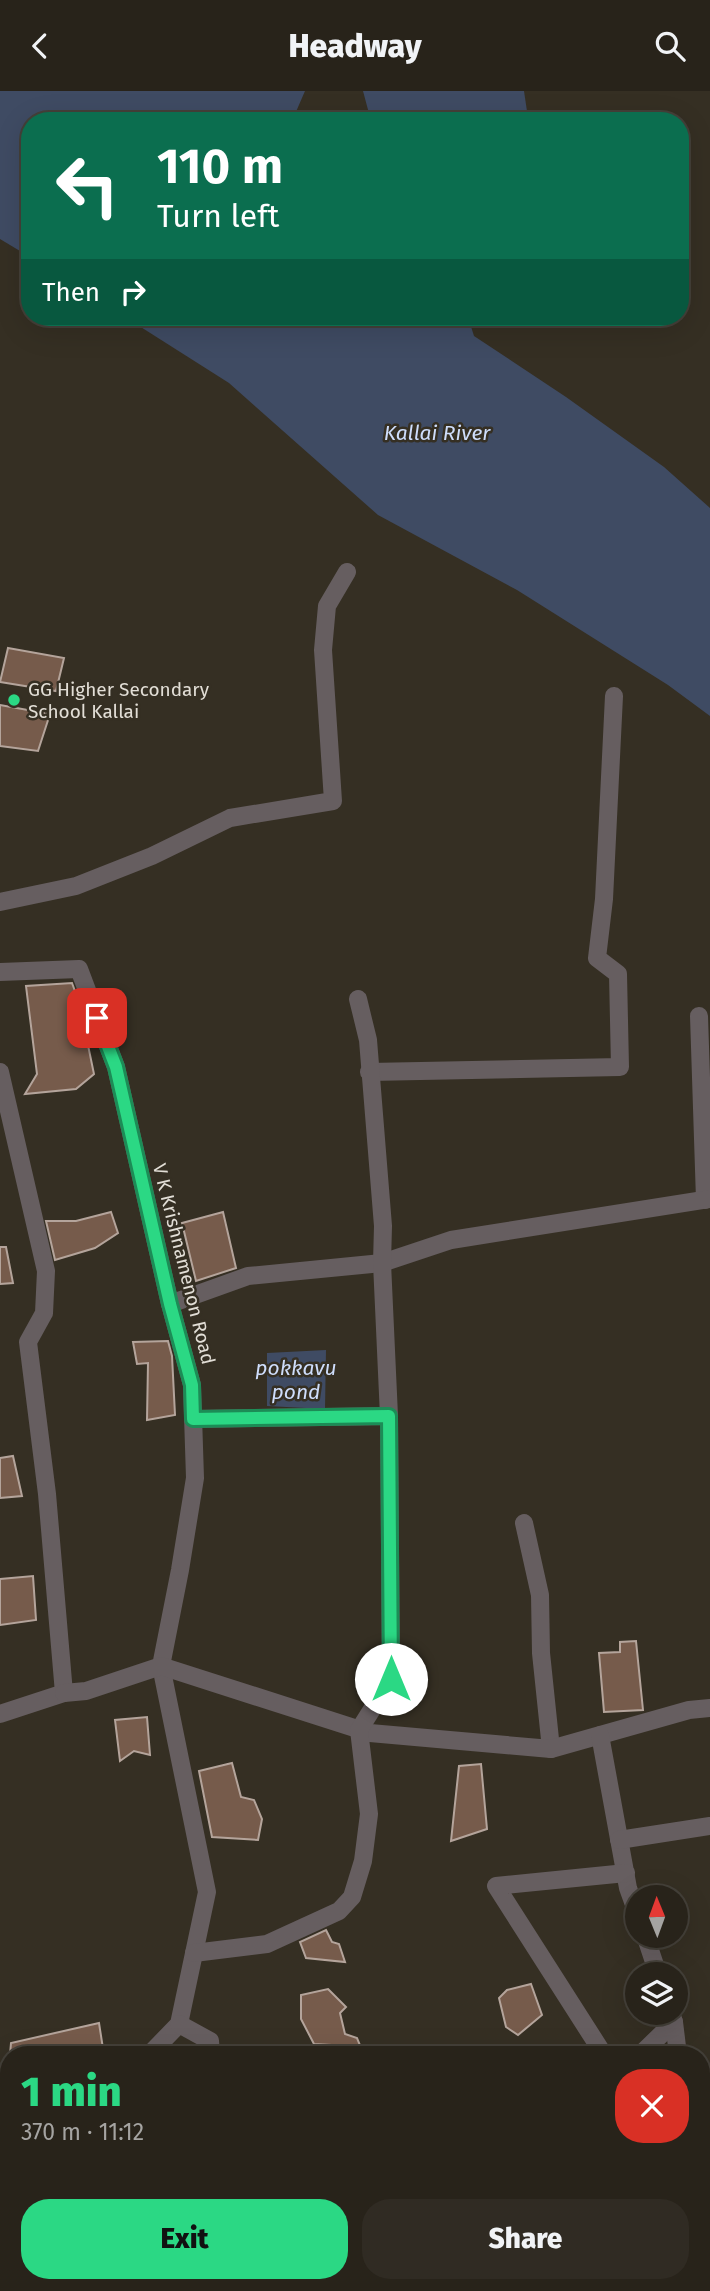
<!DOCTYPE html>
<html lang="en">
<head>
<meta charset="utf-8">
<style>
	body { margin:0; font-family:"Fira Sans",sans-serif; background:#302b23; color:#f1f3f6; height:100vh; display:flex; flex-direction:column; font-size:26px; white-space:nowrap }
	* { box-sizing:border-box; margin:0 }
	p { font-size:23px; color:#a5a4a2 }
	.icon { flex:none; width:38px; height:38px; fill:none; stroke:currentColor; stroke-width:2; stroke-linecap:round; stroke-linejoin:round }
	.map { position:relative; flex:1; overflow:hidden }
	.drawer { position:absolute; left:0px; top:1955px; width:710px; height:247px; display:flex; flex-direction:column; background:#28231a; border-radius:28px 28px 0 0; box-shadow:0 7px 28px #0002,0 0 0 2px #444039 }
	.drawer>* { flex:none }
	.guide { position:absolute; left:21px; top:21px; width:668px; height:214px; border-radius:28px; box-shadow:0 7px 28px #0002,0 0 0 2px #444039; background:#0b6e4f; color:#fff; overflow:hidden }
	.needle { width:46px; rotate:359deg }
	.tools { position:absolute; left:625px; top:1794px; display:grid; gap:14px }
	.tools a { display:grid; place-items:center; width:63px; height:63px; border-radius:50%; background:#28231a; box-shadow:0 7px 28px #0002,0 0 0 2px #444039; font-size:35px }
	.pin { position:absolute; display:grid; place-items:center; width:60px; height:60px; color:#fff; margin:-30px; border-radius:14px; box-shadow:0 4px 10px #0006 }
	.me { position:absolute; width:77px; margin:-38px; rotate:0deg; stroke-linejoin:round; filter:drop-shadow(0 0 5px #0008) }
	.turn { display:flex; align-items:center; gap:24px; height:147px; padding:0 21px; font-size:32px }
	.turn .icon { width:91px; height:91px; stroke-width:2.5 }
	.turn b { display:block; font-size:49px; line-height:60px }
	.then { display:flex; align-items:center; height:66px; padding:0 21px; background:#0003; gap:14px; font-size:26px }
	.round { display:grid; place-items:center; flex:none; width:74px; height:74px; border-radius:28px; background:#302b23 }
	.overview { display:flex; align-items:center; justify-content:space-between; height:119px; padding:0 21px }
	h1 { font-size:42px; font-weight:800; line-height:52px; color:#2bd884 }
	.button { display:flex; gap:14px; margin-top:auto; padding:14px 21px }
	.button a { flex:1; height:80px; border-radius:28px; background:#2bd884; color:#111; font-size:28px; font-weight:800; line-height:80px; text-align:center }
	.button a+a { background:#302b23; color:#f1f3f6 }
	header { display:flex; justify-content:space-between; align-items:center; height:91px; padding:0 21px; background:#28231a; font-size:32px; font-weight:800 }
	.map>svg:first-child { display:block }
</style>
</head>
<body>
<header><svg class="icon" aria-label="back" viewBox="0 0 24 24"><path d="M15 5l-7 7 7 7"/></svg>Headway<svg class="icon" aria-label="search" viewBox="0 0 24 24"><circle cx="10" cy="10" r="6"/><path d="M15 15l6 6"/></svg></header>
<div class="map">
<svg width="710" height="2200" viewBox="0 0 710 2200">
	<rect width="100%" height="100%" fill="#352f23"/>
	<!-- water -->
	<g fill="#3f4b63">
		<path d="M 0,0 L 305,0 L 292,30 L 30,30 L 30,166 L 0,148 Z"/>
		<path d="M 363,0 L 524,0 L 528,27 L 526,30 L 371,30 Z"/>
		<path d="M 125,226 L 468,226 L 474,245 L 566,306 L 664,376 L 710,417 L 710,625 L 668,594 L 517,499 L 378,424 L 229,292 Z"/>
		<path d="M 326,1259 L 325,1318 L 267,1315 L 267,1262 Z"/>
	</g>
	<!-- building -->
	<g fill="#765b4b" stroke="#b4a49b" stroke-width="2">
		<path d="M 8,557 L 64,567 L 56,600 L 0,591 Z"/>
		<path d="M 0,614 L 50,623 L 38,660 L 0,655 Z"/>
		<path d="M 72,892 L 79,911 L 94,983 L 76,998 L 25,1003 L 37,983 L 26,895 Z"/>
		<path d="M 111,1121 L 118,1142 L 95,1157 L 55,1169 L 46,1130 L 76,1130 Z"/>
		<path d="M 223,1121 L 236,1177 L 196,1190 L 182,1132 Z"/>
		<path d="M 0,1156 L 6,1156 L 13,1192 L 0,1193 Z"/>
		<path d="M 168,1250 L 172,1265 L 175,1324 L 147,1329 L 148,1272 L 137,1273 L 133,1251 Z"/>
		<path d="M 13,1365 L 22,1405 L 0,1407 L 0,1367 Z"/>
		<path d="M 33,1485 L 36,1529 L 0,1534 L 0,1488 Z"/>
		<path d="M 636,1550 L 643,1619 L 604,1621 L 599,1562 L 620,1561 L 620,1551 Z"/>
		<path d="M 147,1626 L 150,1664 L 134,1660 L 120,1670 L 115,1629 Z"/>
		<path d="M 232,1672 L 241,1706 L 254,1709 L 262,1728 L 258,1749 L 212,1746 L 199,1680 Z"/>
		<path d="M 481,1673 L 487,1738 L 451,1750 L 459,1675 Z"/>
		<path d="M 326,1839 L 332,1851 L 339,1853 L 345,1871 L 306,1867 L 300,1851 Z"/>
		<path d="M 531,1893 L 542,1924 L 518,1944 L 506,1936 L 499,1907 L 507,1899 Z"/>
		<path d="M 328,1898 L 346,1916 L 340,1922 L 345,1943 L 357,1947 L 364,1964 L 333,1964 L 331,1954 L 314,1953 L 301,1928 L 301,1904 Z"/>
		<path d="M 99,1932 L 104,1964 L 10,1964 L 11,1952 Z"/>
	</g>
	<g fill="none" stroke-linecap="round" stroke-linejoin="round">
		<!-- minor -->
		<g stroke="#665e60" stroke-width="18">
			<path d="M 0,811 L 76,795 L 152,765 L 230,727 L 333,710 L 323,559 L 327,515 L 347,481"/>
			<path d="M 0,881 L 79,878 L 116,976 L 170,1213 L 192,1294 L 195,1387 L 180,1479 L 161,1575 L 207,1801 L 179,1933 L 149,1964"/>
			<path d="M 699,925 L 705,1109"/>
			<path d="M 0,981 L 46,1180 L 44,1222 L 28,1251 L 47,1403 L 64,1602 L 0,1623"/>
			<path d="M 369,981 L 620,976 L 618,883 L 597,867 L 604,808 L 614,605"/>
			<path d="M 170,1213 L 248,1185 L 382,1172 L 451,1149 L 710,1108"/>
			<path d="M 193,1328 L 389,1325 L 382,1172 L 383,1135 L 368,949 L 358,908"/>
			<path d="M 524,1432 L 540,1504 L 541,1562 L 551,1658"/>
			<path d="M 64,1602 L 86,1600 L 161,1575 L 370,1642 L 551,1658 L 689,1619 L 710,1617"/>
			<path d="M 600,1644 L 628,1797 L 637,1822"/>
			<path d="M 619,1749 L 710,1735"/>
			<path d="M 645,1844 L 658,1883"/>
			<path d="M 194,1862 L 267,1853 L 339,1820 L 352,1806 L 363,1770 L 369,1723 L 359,1639 L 391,1588 L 389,1325"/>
			<path d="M 674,1931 L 678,1964"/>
			<path d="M 179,1933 L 210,1950 L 211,1964"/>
			<path d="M 604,1964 L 496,1795 L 626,1782"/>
			<path d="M 640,1964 L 674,1931 L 671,1922"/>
			<path d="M 0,1984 L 9,1987"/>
			<path d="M 0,2112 L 9,2103"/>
			<path d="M 0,2142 L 9,2144"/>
			<path d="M 614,2193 L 615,2200"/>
		</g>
	</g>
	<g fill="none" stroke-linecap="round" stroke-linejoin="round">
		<!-- route casing -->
		<g stroke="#1c8c56" stroke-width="18">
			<path id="route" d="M 97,927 L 116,976 L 170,1213 L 192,1294 L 193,1328 L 389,1325 L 391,1588"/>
		</g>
		<!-- route -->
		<use href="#route" stroke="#2bd884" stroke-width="12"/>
	</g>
	<!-- markers -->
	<circle fill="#2bd884" stroke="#352f23" stroke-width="2.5" cx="14" cy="609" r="7"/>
	<g text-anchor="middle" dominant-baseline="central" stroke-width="5" stroke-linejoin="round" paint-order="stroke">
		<!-- poi labels -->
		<g font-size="19" fill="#e2ded6" stroke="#352f23" text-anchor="start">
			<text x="28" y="598">GG Higher Secondary<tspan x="28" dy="22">School Kallai</tspan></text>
		</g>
		<!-- street labels -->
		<g font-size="19" fill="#e2ded6" stroke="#352f23">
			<text transform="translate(184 1173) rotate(76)">V K Krishnamenon Road</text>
		</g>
		<!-- water labels -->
		<g font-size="21" font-style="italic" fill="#ceddfb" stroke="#352f23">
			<text x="437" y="342">Kallai River</text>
			<text x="296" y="1277">pokkavu<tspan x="296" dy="24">pond</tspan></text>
		</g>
	</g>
</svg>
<div class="tools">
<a><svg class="needle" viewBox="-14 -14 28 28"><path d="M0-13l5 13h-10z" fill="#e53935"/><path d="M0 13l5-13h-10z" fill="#a5a4a2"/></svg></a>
<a><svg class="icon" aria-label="layers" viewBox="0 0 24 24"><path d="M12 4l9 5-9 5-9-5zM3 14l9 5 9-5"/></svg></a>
</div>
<div class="pin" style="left:97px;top:927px;background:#d93025"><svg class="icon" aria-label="arrive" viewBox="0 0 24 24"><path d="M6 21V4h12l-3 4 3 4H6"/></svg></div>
<svg class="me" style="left:391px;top:1588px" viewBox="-20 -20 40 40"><circle r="19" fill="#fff"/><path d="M0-13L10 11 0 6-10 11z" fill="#2bd884"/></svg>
<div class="guide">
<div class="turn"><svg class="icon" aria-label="left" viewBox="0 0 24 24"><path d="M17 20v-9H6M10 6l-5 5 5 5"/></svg><div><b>110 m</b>Turn left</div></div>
<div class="then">Then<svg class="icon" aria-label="right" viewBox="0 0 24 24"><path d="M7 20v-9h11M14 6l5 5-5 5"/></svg></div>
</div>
<section class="drawer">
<div class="overview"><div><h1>1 min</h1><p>370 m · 11:12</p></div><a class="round" style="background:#d93025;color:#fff"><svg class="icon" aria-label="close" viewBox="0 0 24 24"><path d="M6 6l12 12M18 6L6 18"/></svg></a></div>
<div class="button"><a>Exit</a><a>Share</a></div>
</section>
</div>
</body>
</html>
